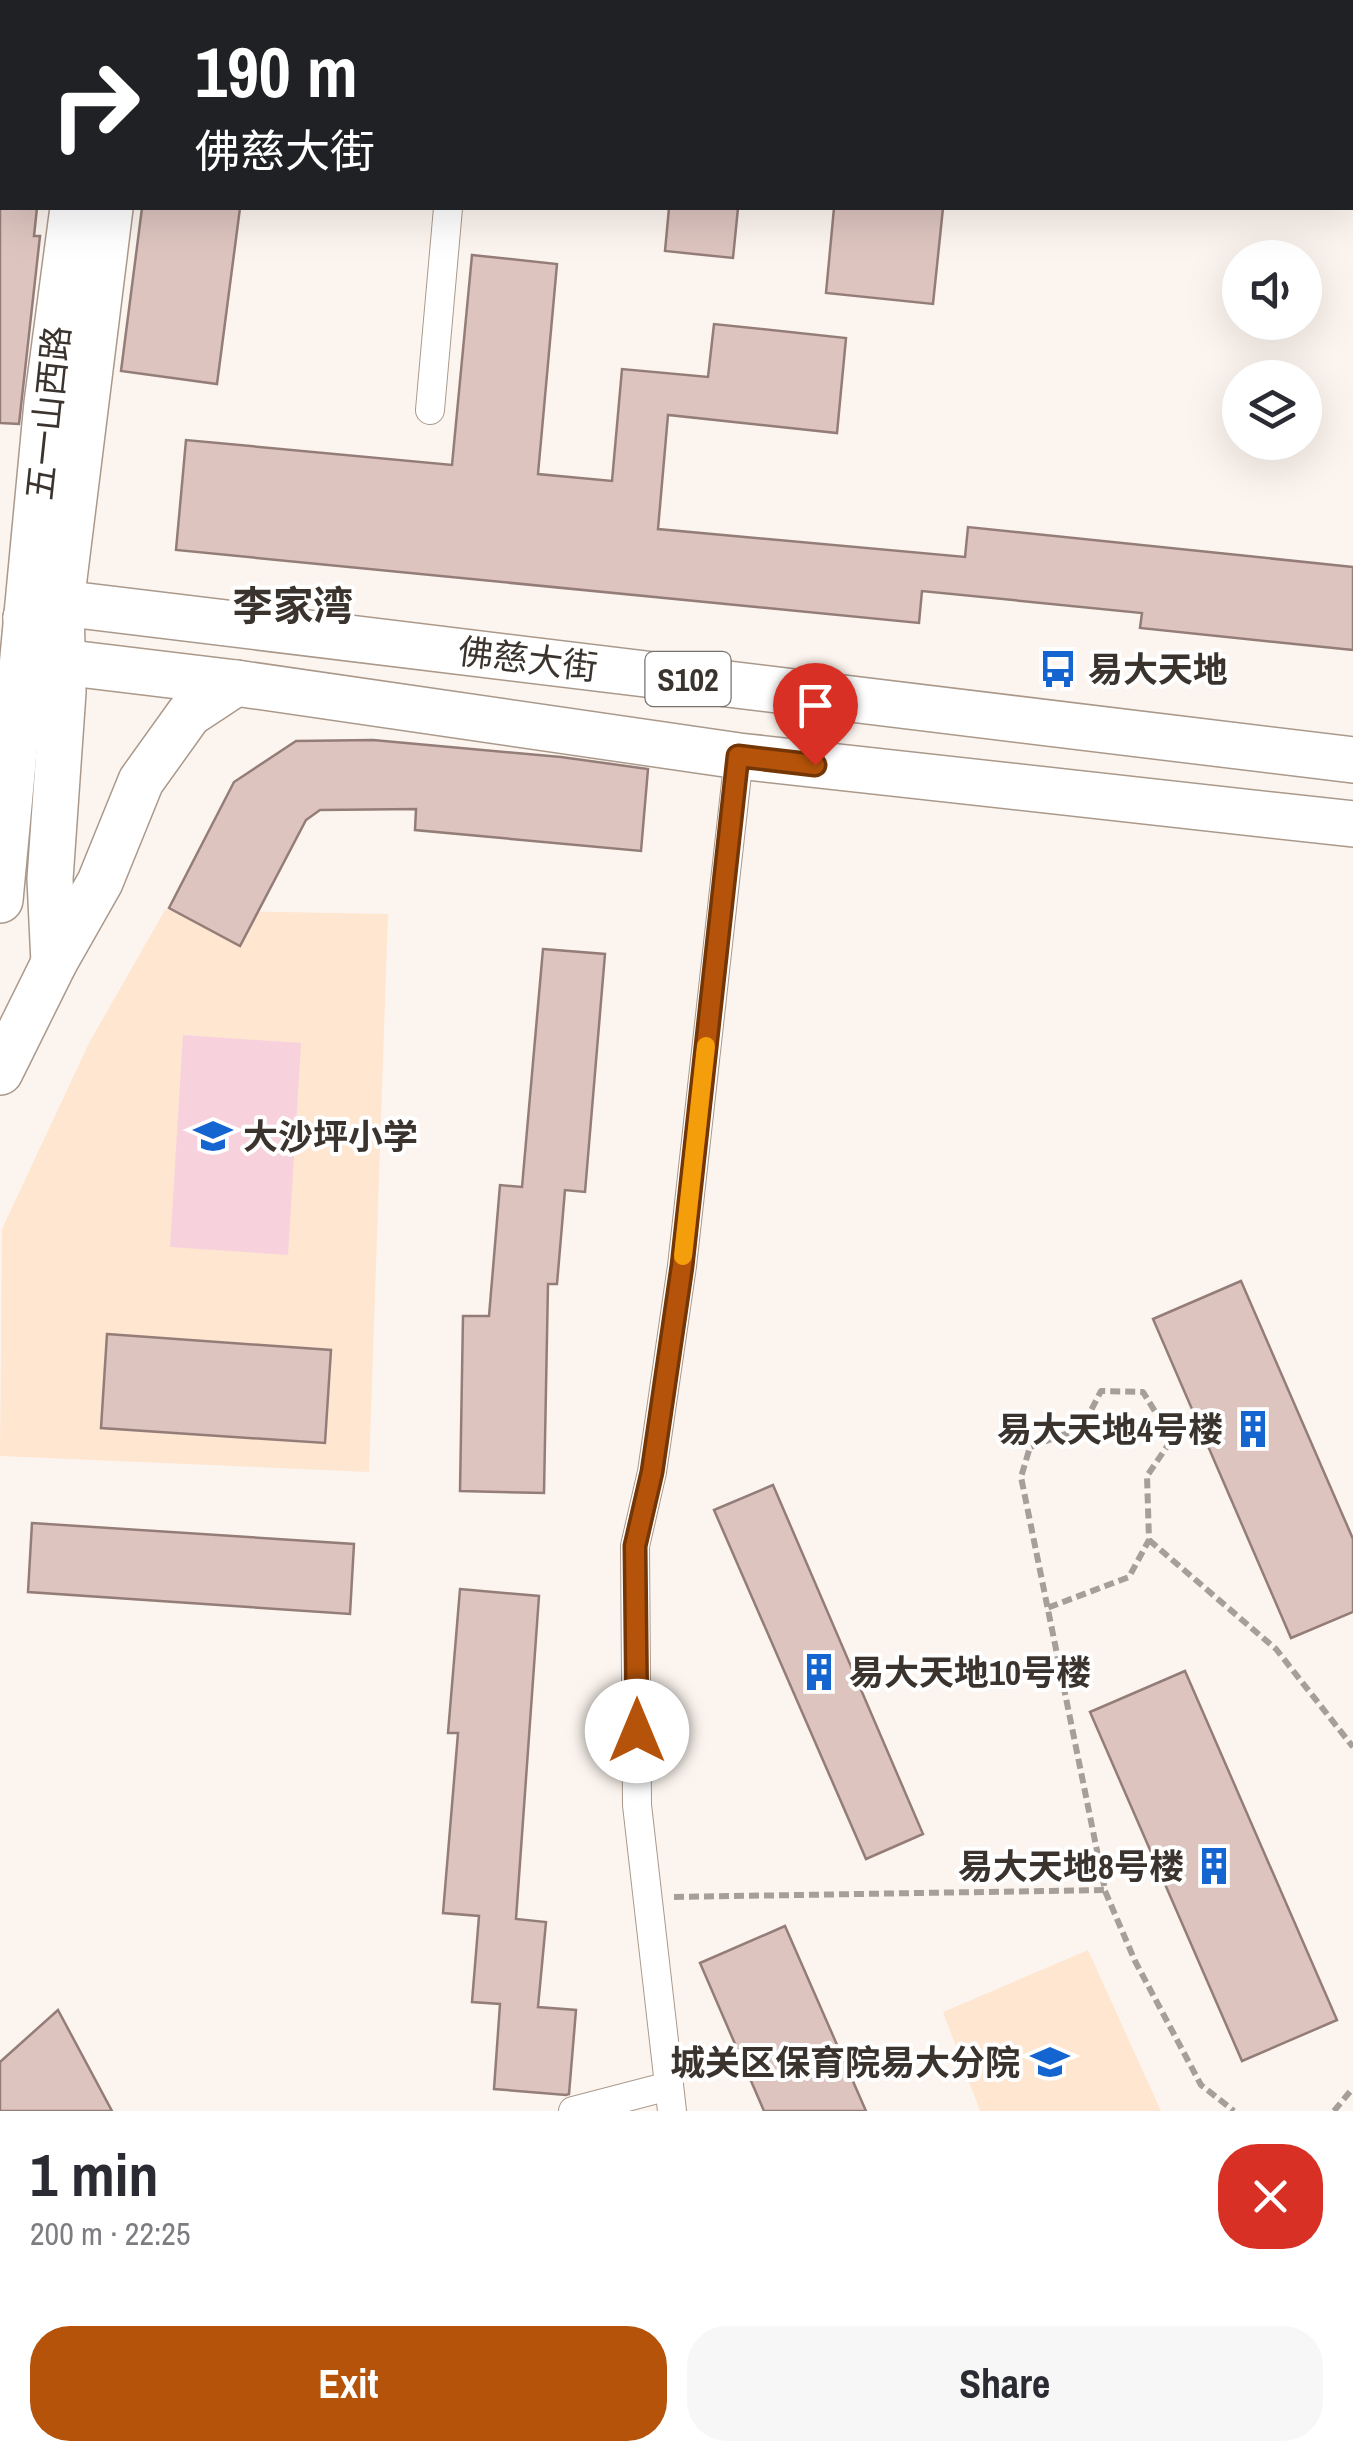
<!DOCTYPE html>
<html lang="en">
<head>
<meta charset="utf-8">
<style>
	body { margin:0; font-family:"Archivo Narrow","Noto Sans SC",sans-serif; background:#f7f7f7; color:#2b2b33; height:100vh; display:flex; flex-direction:column; font-size:38px; white-space:nowrap }
	* { box-sizing:border-box; margin:0 }
	p { font-size:32px; color:#7c7c81 }
	.icon { flex:none; width:55px; height:55px; fill:none; stroke:currentColor; stroke-width:2; stroke-linecap:round; stroke-linejoin:round }
	.map { position:relative; height:2111px; overflow:hidden }
	.sheet { display:flex; flex-direction:column; background:#fff; flex:1 }
	.sheet>* { flex:none }
	.hud { position:absolute; left:0px; top:0px; width:1355px; height:210px; box-shadow:0 10px 40px #0002; background:#202124; color:#fff; overflow:hidden }
	.controls { position:absolute; left:1222px; top:240px; display:grid; gap:20px }
	.controls a { display:grid; place-items:center; width:100px; height:100px; border-radius:50%; background:#fff; box-shadow:0 10px 40px #0002; font-size:50px }
	.pin { position:absolute; display:grid; place-items:center; width:85px; height:85px; color:#fff; margin:-102px -42px; border-radius:50% 50% 50% 0; rotate:-45deg; box-shadow:0 0 10px #0007 }
	.pin .icon { rotate:45deg }
	.me { position:absolute; width:110px; margin:-55px; rotate:0deg; stroke-linejoin:round; filter:drop-shadow(0 0 8px #0008) }
	.turn { display:flex; align-items:center; gap:35px; height:210px; padding:0 30px; font-size:45px }
	.turn .icon { width:130px; height:130px; stroke-width:2.5 }
	.turn b { display:block; font-size:70px; line-height:85px }
	.round { display:grid; place-items:center; flex:none; width:105px; height:105px; border-radius:40px; background:#f7f7f7 }
	.head { display:flex; align-items:center; justify-content:space-between; height:170px; padding:0 30px }
	h1 { font-size:60px; font-weight:700; line-height:75px }
	.action { display:flex; gap:20px; margin-top:auto; padding:20px 30px }
	.action a { flex:1; height:115px; border-radius:40px; background:#b45309; color:#fff; font-size:40px; font-weight:700; line-height:115px; text-align:center }
	.action a+a { background:#f7f7f7; color:#2b2b33 }
	.map>svg:first-child { display:block }
</style>
</head>
<body>
<div class="map">
<svg width="1353" height="2111" viewBox="0 0 1353 2111">
	<rect width="100%" height="100%" fill="#fcf5ef"/>
	<!-- built -->
	<g fill="#fee6d1">
		<path d="M 165,910 L 388,914 L 369,1472 L 0,1456 L 2,1229 L 89,1043 Z"/>
		<path d="M 1088,1950 L 1161,2111 L 980,2111 L 943,2012 Z"/>
	</g>
	<!-- green -->
	<path fill="#f7d2dd" d="M 183,1035 L 301,1043 L 288,1255 L 170,1247 Z"/>
	<!-- building -->
	<g fill="#ddc4bf" stroke="#947d78" stroke-width="2.5">
		<path d="M 0,208 L 37,208 L 34,236 L 40,236 L 19,424 L 0,423 Z"/>
		<path d="M 142,208 L 240,208 L 217,384 L 121,371 Z"/>
		<path d="M 669,208 L 738,208 L 733,258 L 665,251 Z"/>
		<path d="M 834,208 L 943,208 L 933,304 L 826,293 Z"/>
		<path d="M 472,255 L 557,264 L 538,474 L 612,481 L 622,369 L 708,377 L 714,324 L 846,338 L 837,433 L 668,415 L 658,529 L 965,557 L 968,527 L 1353,567 L 1353,650 L 1140,628 L 1142,613 L 922,591 L 919,623 L 176,550 L 186,440 L 452,465 Z"/>
		<path d="M 373,740 L 561,757 L 648,769 L 641,851 L 415,830 L 416,809 L 320,810 L 306,820 L 240,946 L 169,908 L 234,782 L 296,741 Z"/>
		<path d="M 543,949 L 605,954 L 585,1192 L 565,1190 L 557,1284 L 548,1284 L 544,1493 L 460,1491 L 463,1316 L 489,1316 L 500,1185 L 522,1187 Z"/>
		<path d="M 1241,1281 L 1353,1539 L 1353,1612 L 1291,1638 L 1153,1319 Z"/>
		<path d="M 107,1334 L 331,1350 L 325,1443 L 101,1428 Z"/>
		<path d="M 773,1485 L 923,1834 L 866,1859 L 714,1510 Z"/>
		<path d="M 32,1523 L 354,1544 L 350,1614 L 28,1592 Z"/>
		<path d="M 460,1589 L 539,1596 L 516,1919 L 546,1922 L 538,2007 L 576,2010 L 569,2094 L 566,2095 L 494,2089 L 500,2004 L 472,2002 L 479,1916 L 443,1913 L 458,1733 L 448,1733 Z"/>
		<path d="M 1185,1671 L 1337,2020 L 1242,2061 L 1090,1712 Z"/>
		<path d="M 785,1926 L 866,2111 L 764,2111 L 700,1963 Z"/>
		<path d="M 58,2010 L 112,2111 L 0,2111 L 0,2062 Z"/>
	</g>
	<g fill="none" stroke-linecap="round" stroke-linejoin="round">
		<!-- lane casing -->
		<g stroke="#aa998b" stroke-width="16">
			<path id="lane" d="M 623,2 L 623,0"/>
		</g>
		<!-- street casing -->
		<g stroke="#aa998b" stroke-width="30">
			<g id="street">
				<path d="M 466,2 L 467,0"/>
				<path d="M 430,410 L 448,208"/>
				<path d="M 573,2111 L 669,2086"/>
				<path d="M 672,2111 L 637,1805 L 635,1546 L 652,1472 L 682,1266 L 739,756"/>
			</g>
		</g>
		<!-- primary casing -->
		<g stroke="#aa998b" stroke-width="48">
			<g id="primary">
				<path d="M 100,2 L 101,0"/>
				<path d="M 137,2 L 138,0"/>
				<path d="M 26,618 L 62,662 L 236,683 L 739,756 L 1353,824"/>
				<path d="M 26,618 L 61,603 L 1353,760"/>
				<path d="M 0,900 L 47,403 L 73,208"/>
				<path d="M 54,963 L 50,879 L 63,692 L 61,603 L 110,208"/>
				<path d="M 0,1072 L 54,963 L 100,882 L 141,781 L 189,714 L 236,683"/>
			</g>
		</g>
		<!-- path -->
		<g stroke="#a69f99" stroke-width="6" stroke-dasharray="10 5" stroke-linecap="butt">
			<path d="M 1149,1540 L 1276,1649 L 1353,1747"/>
			<path d="M 1105,1891 L 1135,1961 L 1201,2085 L 1234,2111"/>
			<path d="M 674,1897 L 1105,1890 L 1021,1477 L 1030,1447 L 1082,1428 L 1101,1391 L 1143,1392 L 1172,1439 L 1147,1476 L 1149,1540 L 1129,1577 L 1047,1608"/>
			<path d="M 1334,2111 L 1353,2088"/>
		</g>
		<!-- lane -->
		<use href="#lane" stroke="#fff" stroke-width="14"/>
		<!-- street -->
		<use href="#street" stroke="#fff" stroke-width="28"/>
		<!-- primary -->
		<use href="#primary" stroke="#fff" stroke-width="45"/>
	</g>
	<g fill="none" stroke-linecap="round" stroke-linejoin="round">
		<!-- route casing -->
		<g stroke="#753606" stroke-width="25">
			<path id="route" d="M 637,1731 L 635,1546 L 652,1472 L 682,1266 L 738,756 L 815,765"/>
		</g>
		<!-- route -->
		<use href="#route" stroke="#b45309" stroke-width="18"/>
		<!-- slow -->
		<path stroke="#f59e0b" stroke-width="18" d="M 683,1256 L 706,1046"/>
	</g>
	<!-- icons -->
	<defs>
		<g id="bus-bare" transform="scale(3)"><path d="M-5-6H5V4H4V6H2V4H-2V6H-4V4H-5ZM-3.5-4V0h7V-4ZM-3.5 1.2v1.5H-2V1.2ZM2 1.2v1.5H3.5V1.2Z" fill="#1465cf" stroke="#fff" stroke-width="2.5" paint-order="stroke"/></g>
		<g id="school-bare" transform="scale(3)"><path d="M0-5L7-2L0 1L-7-2ZM-4 1L0 2.5L4 1V4Q0 6-4 4Z" fill="#1465cf" stroke="#fff" stroke-width="2.5" paint-order="stroke"/></g>
		<g id="building-bare" transform="scale(3)"><path d="M-4-6H4V6H1V3H-1V6H-4ZM-2.5-4.3h1.7v1.8h-1.7ZM.8-4.3h1.7v1.8H.8ZM-2.5-1h1.7V.8h-1.7ZM.8-1h1.7V.8H.8Z" fill="#1465cf" stroke="#fff" stroke-width="2.5" paint-order="stroke"/></g>
	</defs>
	<g fill-rule="evenodd">
		<use href="#bus-bare" x="1058" y="669"/>
		<use href="#school-bare" x="213" y="1136"/>
		<use href="#building-bare" x="1253" y="1429"/>
		<use href="#building-bare" x="819" y="1672"/>
		<use href="#building-bare" x="1214" y="1866"/>
		<use href="#school-bare" x="1050" y="2062"/>
	</g>
	<g text-anchor="middle" dominant-baseline="central" stroke-width="8" stroke-linejoin="round" paint-order="stroke">
		<!-- shield labels -->
		<rect fill="#fff" stroke="#76716d" stroke-width="2.5" x="645.5" y="652" width="85" height="54" rx="8"/>
		<g font-size="32" font-weight="bold" fill="#3b342e">
			<text x="688" y="679">S102</text>
		</g>
		<!-- street labels -->
		<g font-size="35" fill="#3b342e" stroke="#fff">
			<text transform="translate(48 413) rotate(-84)">五一山西路</text>
			<text transform="translate(528 659) rotate(7)">佛慈大街</text>
		</g>
		<!-- poi labels -->
		<g font-size="35" font-weight="bold" fill="#3b342e" stroke="#fff" text-anchor="start">
			<text x="1088" y="669">易大天地</text>
			<text x="243" y="1136">大沙坪小学</text>
			<text x="1223" y="1429" text-anchor="end">易大天地4号楼</text>
			<text x="849" y="1672">易大天地10号楼</text>
			<text x="1184" y="1866" text-anchor="end">易大天地8号楼</text>
			<text x="1020" y="2062" text-anchor="end">城关区保育院易大分院</text>
		</g>
		<!-- quarter labels -->
		<g font-size="40" font-weight="bold" fill="#3b342e" stroke="#fff">
			<text x="293" y="605">李家湾</text>
		</g>
	</g>
</svg>
<div class="controls">
<a><svg class="icon" aria-label="sound" viewBox="0 0 24 24"><path d="M4 9h4l5-4v14l-5-4H4zM17 9q2 3 0 6"/></svg></a>
<a><svg class="icon" aria-label="layers" viewBox="0 0 24 24"><path d="M12 4l9 5-9 5-9-5zM3 14l9 5 9-5"/></svg></a>
</div>
<div class="pin" style="left:815px;top:765px;background:#d93025"><svg class="icon" aria-label="arrive" viewBox="0 0 24 24"><path d="M6 21V4h12l-3 4 3 4H6"/></svg></div>
<svg class="me" style="left:637px;top:1731px" viewBox="-20 -20 40 40"><circle r="19" fill="#fff"/><path d="M0-13L10 11 0 6-10 11z" fill="#b45309"/></svg>
<div class="hud">
<div class="turn"><svg class="icon" aria-label="right" viewBox="0 0 24 24"><path d="M7 20v-9h11M14 6l5 5-5 5"/></svg><div><b>190 m</b>佛慈大街</div></div>
</div>
</div>
<section class="sheet">
<div class="head"><div><h1>1 min</h1><p>200 m · 22:25</p></div><a class="round" style="background:#d93025;color:#fff"><svg class="icon" aria-label="close" viewBox="0 0 24 24"><path d="M6 6l12 12M18 6L6 18"/></svg></a></div>
<div class="action"><a>Exit</a><a>Share</a></div>
</section>
</body>
</html>
